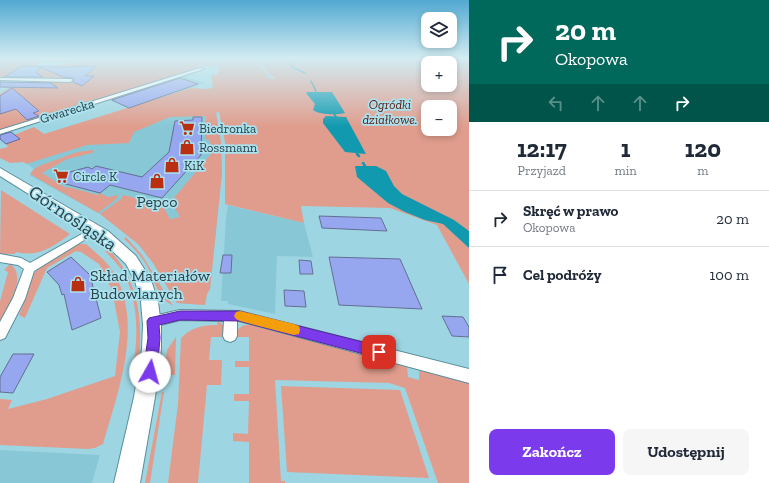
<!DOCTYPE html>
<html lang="pl">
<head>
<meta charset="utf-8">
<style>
	body { margin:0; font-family:"Zilla Slab",serif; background:#f6f6f7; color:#1f2937; height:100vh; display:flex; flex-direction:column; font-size:15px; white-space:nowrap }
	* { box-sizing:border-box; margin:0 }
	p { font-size:13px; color:#747a83 }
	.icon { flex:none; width:22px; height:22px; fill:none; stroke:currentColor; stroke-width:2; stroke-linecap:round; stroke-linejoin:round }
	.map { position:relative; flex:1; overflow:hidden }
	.details { display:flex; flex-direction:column; background:#fff; width:300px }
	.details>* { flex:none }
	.hud { background:#00695c; color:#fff; overflow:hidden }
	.tools { position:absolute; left:421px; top:12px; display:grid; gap:8px }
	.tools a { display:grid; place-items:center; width:36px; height:36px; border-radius:8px; background:#fff; box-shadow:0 2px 6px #0003; font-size:20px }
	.pin { position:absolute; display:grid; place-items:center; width:34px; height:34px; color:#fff; margin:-17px; border-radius:8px; box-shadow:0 2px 6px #0006 }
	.me { position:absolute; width:44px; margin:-22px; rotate:7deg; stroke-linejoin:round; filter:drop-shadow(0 0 3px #0008) }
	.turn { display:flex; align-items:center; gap:14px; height:84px; padding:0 20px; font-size:18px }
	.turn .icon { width:52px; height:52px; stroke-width:2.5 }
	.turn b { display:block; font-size:28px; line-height:34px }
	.lanes { display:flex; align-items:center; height:38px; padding:0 20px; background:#0003; justify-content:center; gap:20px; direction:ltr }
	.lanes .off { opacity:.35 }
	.eta { display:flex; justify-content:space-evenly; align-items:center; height:68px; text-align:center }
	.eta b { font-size:24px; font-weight:700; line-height:28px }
	.action { display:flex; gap:8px; margin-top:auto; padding:8px 20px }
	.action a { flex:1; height:46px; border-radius:8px; background:#7c3aed; color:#fff; font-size:16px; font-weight:700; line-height:46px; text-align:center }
	.action a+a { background:#f6f6f7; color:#1f2937 }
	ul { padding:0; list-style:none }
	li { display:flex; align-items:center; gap:12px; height:56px; padding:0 20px; border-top:1px solid #e0e1e3 }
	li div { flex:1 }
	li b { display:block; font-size:15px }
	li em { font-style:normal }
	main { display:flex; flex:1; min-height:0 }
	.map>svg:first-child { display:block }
</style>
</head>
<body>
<main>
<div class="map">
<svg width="469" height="483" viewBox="0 0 469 483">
	<rect width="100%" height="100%" fill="#9ed5e2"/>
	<!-- built -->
	<g fill="#88c8d6">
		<path d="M 184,76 L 205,83 L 128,108 L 108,100 Z"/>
		<path d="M 216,112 L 221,142 L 222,173 L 210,289 L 207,294 L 205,305 L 177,303 L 153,263 L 138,244 L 100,214 L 31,176 L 30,174 L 34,169 L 24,162 L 169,113 Z"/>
		<path d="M 228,205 L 304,223 L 313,257 L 277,256 L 275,314 L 228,304 L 228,301 L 221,301 L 226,218 Z"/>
		<path d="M 0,450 L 100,455 L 92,483 L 0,483 Z"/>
	</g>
	<!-- green -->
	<g fill="#e09d8d" fill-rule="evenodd">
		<path d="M 0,59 L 218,59 L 216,66 L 200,66 L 187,72 L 0,130 L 0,94 L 16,84 L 35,81 L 77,83 L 78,79 L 26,77 L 44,66 L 61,65 L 70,62 L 43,62 L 19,77 L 0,78 Z"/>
		<path d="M 219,59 L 255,59 L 270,79 L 275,78 L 269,74 L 256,59 L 469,59 L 469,284 L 437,225 L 390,208 L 301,206 L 304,223 L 225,204 L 225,142 L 219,112 L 216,113 L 221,142 L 222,173 L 210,289 L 207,294 L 205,305 L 177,303 L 153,263 L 138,244 L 100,214 L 121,199 L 123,195 L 162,204 L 170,219 L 180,217 L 172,202 L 173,199 L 211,154 L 210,140 L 205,139 L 206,116 L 170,117 L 134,132 L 129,143 L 87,145 L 26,164 L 24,162 L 10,163 L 0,158 L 0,149 L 8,147 L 6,144 L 20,139 L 14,135 L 34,127 L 44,134 L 191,88 L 208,89 L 213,87 L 211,75 L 218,74 ZM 428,63 L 450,63 L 450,85 L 428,85 ZM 428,107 L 450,107 L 450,129 L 428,129 Z"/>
		<path d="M 93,150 L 94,152 L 92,153 L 67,159 L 42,173 L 66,188 L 68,187 L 98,195 L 100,193 L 108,197 L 119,195 L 114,201 L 98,213 L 30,174 L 34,169 L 39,166 L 77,152 Z"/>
		<path d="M 1,190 L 70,234 C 55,246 37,258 17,252 L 14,254 L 0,254 Z"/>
		<path d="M 126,237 L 142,255 L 173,306 C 156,296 157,284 148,268 C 142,257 133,247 124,239 Z"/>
		<path d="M 79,244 L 86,244 C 96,253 107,261 114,273 C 144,323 118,392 103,444 L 95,448 L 88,449 L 0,445 L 0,399 L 12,400 L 8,409 L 47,399 L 115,376 L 120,332 L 112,290 L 99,264 L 81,252 L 76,251 L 47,268 L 25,318 L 19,315 L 26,298 L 31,279 L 35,272 L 43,265 Z"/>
		<path d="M 108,249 C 142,281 144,332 137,375 L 132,374 C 138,342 140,302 123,272 C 118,264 111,258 105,251 Z"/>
		<path d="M 10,264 C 28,275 8,309 0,322 L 0,301 L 8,272 L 4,270 Z"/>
		<path d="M 218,321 L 223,325 L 223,337 L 211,337 L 209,360 L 222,360 L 221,385 L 207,385 L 198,483 L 168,483 L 178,404 L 181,338 C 192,327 203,325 217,325 Z"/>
		<path d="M 244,325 L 252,325 L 407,367 L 408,377 L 419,380 L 419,370 L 469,383 L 469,483 L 438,483 L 405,388 L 389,383 L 275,380 L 281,481 L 285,481 L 285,483 L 249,483 L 249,442 L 233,441 L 233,433 L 248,434 L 249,401 L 234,401 L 234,394 L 249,394 L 249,367 L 235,367 L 235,361 L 249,361 L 249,337 L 236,337 C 236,330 239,328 244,325 Z"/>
		<path d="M 176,337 L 175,375 L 164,375 L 167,350 Z"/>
		<path d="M 281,386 L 400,390 L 429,478 L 287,472 Z"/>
		<path d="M 162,392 L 164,392 L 150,483 L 145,483 Z"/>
	</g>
	<!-- water -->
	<g fill="#1099af">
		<path d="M 307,92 L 332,92 L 345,113 C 337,115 320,115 313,110 L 315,104 L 306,93 Z"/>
		<path d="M 326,116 L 346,117 L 366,154 L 345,152 L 323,123 L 323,119 Z"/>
		<path d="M 355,166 L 376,166 L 386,171 L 394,186 L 402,194 L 454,220 L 469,231 L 469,248 L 443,224 L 425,220 L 405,212 L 388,203 L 357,177 Z"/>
	</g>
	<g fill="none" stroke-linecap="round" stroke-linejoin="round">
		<!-- stream-far2 -->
		<g stroke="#1099af" stroke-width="1.5">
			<path d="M 290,59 L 292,67 L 305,73"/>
			<path d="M 311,81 L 316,91"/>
		</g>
		<!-- stream-far1 -->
		<path stroke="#1099af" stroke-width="2" d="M 334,114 L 336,117"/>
		<!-- stream -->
		<g stroke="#1099af" stroke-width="2.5">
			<path d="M 357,154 L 359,156"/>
			<path d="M 363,163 L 365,166"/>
		</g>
	</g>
	<!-- building -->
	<g fill="#96a7f0" stroke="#646e93">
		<path d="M 22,66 L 65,67 L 97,66 L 85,76 L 94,76 L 82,86 L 73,82 L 74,79 L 72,78 L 63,77 L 40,67 L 37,73 L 43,77 L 4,77 Z"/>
		<path d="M 180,78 L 198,84 L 129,108 L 112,100 Z"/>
		<path d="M 0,82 L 51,83 L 58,88 L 0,87 Z"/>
		<path d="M 12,88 L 39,111 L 33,113 L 39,116 L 27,120 L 16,109 L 0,114 L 0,96 Z"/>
		<path d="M 193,117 L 202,117 L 201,155 L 162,198 L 110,185 L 100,193 L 62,183 L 59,175 L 88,167 L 92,169 L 96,166 L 142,177 L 169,152 L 175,121 L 193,120 Z"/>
		<path d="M 11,132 L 20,139 L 6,144 L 0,139 L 0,135 Z"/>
		<path d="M 319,216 L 381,218 L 387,231 L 322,228 Z"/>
		<path d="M 223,255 L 232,255 L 231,273 L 220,273 Z"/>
		<path d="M 71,257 L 90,275 L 101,318 L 72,330 L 64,294 L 62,295 L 59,285 L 47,272 Z"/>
		<path d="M 329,257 L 400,259 L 422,309 L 339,305 Z"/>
		<path d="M 299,260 L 311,261 L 313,274 L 300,274 Z"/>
		<path d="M 284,290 L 304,291 L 306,307 L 285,306 Z"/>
		<path d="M 442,316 L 463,317 L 469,327 L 469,337 L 452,336 Z"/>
		<path d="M 13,354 L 34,354 L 13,393 L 0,392 L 0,377 Z"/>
	</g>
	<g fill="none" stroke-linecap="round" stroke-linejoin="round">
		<!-- street casing -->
		<g stroke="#598e9a" stroke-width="2">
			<g id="street">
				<path d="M 200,68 L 204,69 L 0,134 L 0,130 Z"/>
				<path d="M 0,78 L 71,79 L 73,80 L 70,82 L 0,80 Z"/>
				<path d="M 96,226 L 101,229 L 99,231 L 34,271 L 25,299 L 5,338 L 0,340 L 0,322 L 13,298 L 24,269 L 18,265 L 0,262 L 0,254 L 21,258 L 30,263 Z"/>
				<path d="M 180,310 L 239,311 L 469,369 L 469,383 L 239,321 L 237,321 L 237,336 L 235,340 L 230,342 L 225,340 L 223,336 L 224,321 L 180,320 L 153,327 L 149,325 L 147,321 L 149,317 Z"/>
			</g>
		</g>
		<!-- secondary casing -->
		<g stroke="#598e9a" stroke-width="2">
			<path id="secondary" d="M 0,168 L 108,231 L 136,256 L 151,280 L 158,302 L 161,325 L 161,349 L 155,397 L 140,483 L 114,483 L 134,397 L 142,349 L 143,325 L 141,302 L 135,281 L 126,264 L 99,238 L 0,176 Z"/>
		</g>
		<!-- street -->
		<use href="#street" fill="#fff" fill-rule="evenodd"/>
		<!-- secondary -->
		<use href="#secondary" fill="#fff" fill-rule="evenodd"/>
	</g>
	<!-- sky -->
	<linearGradient id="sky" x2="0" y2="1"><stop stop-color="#51a9d1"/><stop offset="0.46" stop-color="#d3ecf2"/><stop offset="1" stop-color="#d3ecf2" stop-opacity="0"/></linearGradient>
	<rect width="469" height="127" fill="url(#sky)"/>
	<!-- route -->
	<path fill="#7c3aed" stroke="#51269a" d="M 180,311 L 239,311 L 383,347 L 385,352 L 383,356 L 379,358 L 239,321 L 180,320 L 159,325 L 160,338 L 157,372 L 155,377 L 150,379 L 145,377 L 143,372 L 148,338 L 147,321 L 149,318 Z"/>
	<!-- slow -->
	<path fill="#f59e0b" d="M 240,311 L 294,324 L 299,326 L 300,330 L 299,334 L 294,335 L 240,321 L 236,319 L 234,316 L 236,312 Z"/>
	<!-- icons -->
	<defs>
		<g id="supermarket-bare" transform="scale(1.2)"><path d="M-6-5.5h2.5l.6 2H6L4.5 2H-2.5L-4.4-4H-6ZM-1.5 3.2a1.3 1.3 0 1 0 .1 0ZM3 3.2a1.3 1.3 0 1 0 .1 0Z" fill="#ba2f12" stroke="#abe2ef" stroke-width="2.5" paint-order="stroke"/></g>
		<g id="shop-bare" transform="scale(1.2)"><path d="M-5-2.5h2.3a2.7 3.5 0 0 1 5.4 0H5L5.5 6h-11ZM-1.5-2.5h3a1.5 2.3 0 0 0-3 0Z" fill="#ba2f12" stroke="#abe2ef" stroke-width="2.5" paint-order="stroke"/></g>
	</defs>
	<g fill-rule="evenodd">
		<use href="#supermarket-bare" x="187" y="128"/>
		<use href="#shop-bare" x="187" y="147"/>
		<use href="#shop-bare" x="172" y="165"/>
		<use href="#supermarket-bare" x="61" y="176"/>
		<use href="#shop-bare" x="157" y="181"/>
		<use href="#shop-bare" x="78" y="284"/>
	</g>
	<g text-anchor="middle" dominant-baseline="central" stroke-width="3.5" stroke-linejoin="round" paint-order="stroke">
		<!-- far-park labels -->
		<g font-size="13" font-style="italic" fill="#5b190c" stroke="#abe2ef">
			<text x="390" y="104">Ogródki<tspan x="390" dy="15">działkowe.</tspan></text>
		</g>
		<!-- far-street labels -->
		<g font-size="13" fill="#2a4146" stroke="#abe2ef">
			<text transform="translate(67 111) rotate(-17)">Gwarecka</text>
		</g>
		<!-- far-poi labels -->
		<g font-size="13" fill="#2a4146" stroke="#abe2ef" text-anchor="start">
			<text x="199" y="128">Biedronka</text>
			<text x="199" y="147">Rossmann</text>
			<text x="184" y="165">KiK</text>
			<text x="73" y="176">Circle K</text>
		</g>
		<!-- poi labels -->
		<g font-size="16" fill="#2a4146" stroke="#abe2ef">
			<text x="157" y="201">Pepco</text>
			<text x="90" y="275" text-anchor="start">Skład Materiałów<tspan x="90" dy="18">Budowlanych</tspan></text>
		</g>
		<!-- near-street labels -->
		<g font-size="19" fill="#2a4146" stroke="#abe2ef">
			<text transform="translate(73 218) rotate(34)">Górnośląska</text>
		</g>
	</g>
</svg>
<div class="tools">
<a><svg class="icon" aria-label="layers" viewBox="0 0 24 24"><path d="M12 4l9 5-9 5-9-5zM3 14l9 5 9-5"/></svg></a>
<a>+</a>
<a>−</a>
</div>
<div class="pin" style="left:379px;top:352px;background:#d93025"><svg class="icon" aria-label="arrive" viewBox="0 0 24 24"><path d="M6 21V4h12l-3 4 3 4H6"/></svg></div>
<svg class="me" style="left:150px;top:372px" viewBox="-20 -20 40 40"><circle r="19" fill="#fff"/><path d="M0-13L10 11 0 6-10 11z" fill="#7c3aed"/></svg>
</div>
<section class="details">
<div class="hud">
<div class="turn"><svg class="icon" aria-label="right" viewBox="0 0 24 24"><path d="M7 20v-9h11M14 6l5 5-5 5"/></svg><div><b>20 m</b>Okopowa</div></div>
<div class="lanes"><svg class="icon off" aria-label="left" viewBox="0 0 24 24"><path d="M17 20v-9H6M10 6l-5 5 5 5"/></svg><svg class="icon off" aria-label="ahead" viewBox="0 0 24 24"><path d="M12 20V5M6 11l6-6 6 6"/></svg><svg class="icon off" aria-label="ahead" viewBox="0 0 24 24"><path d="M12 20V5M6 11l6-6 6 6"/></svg><svg class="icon" aria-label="right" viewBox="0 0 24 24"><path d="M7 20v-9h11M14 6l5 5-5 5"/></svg></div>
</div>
<div class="eta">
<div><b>12:17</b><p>Przyjazd</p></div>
<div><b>1</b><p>min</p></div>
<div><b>120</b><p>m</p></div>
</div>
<ul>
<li><svg class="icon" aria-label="right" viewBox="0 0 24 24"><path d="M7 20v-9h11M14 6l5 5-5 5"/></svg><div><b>Skręć w prawo</b><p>Okopowa</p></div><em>20 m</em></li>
<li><svg class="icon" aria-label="arrive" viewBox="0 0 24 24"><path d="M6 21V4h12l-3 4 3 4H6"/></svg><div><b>Cel podróży</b></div><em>100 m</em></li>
</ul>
<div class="action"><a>Zakończ</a><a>Udostępnij</a></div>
</section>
</main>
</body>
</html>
